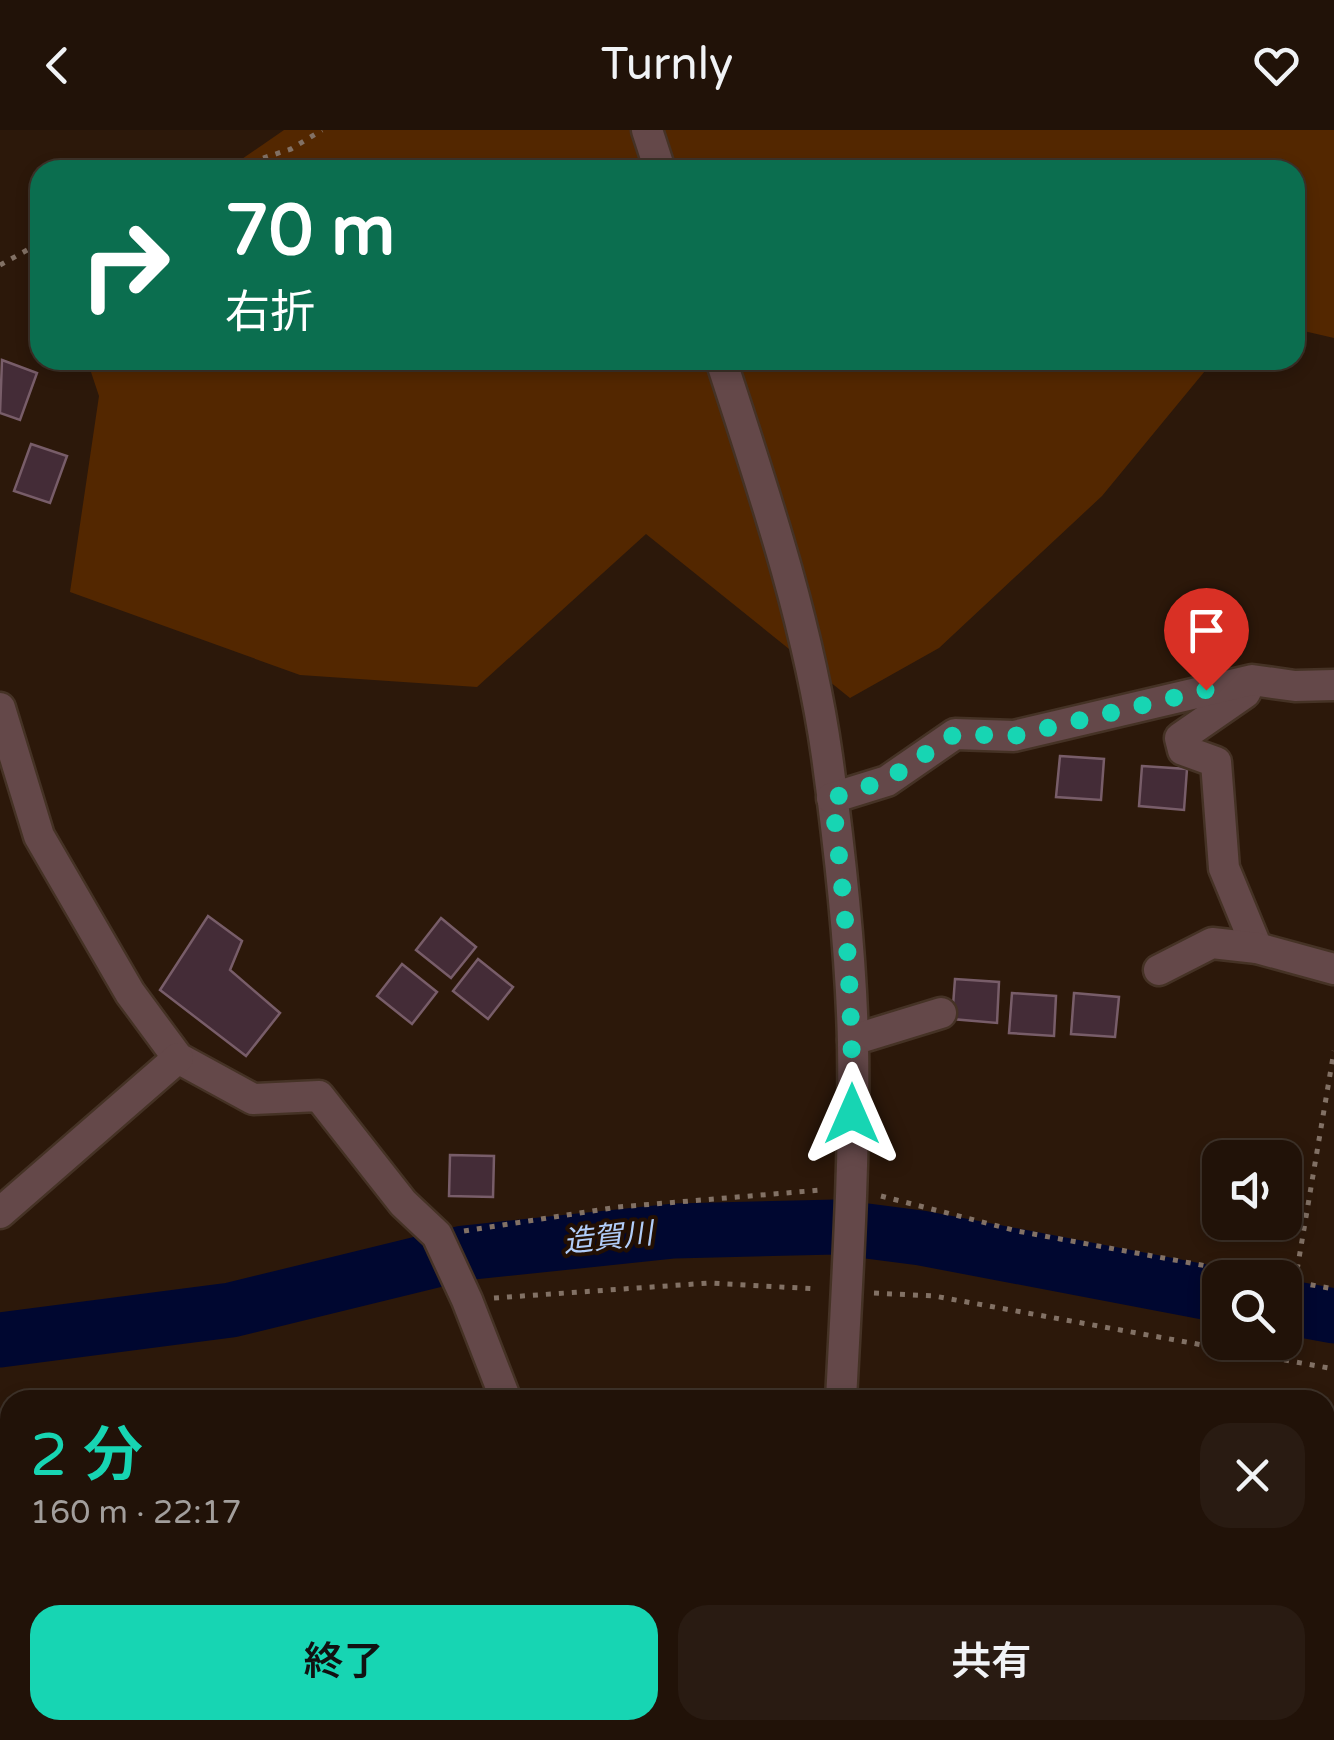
<!DOCTYPE html>
<html lang="ja">
<head>
<meta charset="utf-8">
<style>
	body { margin:0; font-family:"Varela Round","Noto Sans JP",sans-serif; background:#291b12; color:#f1f3f6; height:100vh; display:flex; flex-direction:column; font-size:38px; white-space:nowrap }
	* { box-sizing:border-box; margin:0 }
	p { font-size:32px; color:#a29e9c }
	.icon { flex:none; width:55px; height:55px; fill:none; stroke:currentColor; stroke-width:2; stroke-linecap:round; stroke-linejoin:round }
	.map { position:relative; flex:1; overflow:hidden }
	.side { position:absolute; left:0px; top:1260px; width:1335px; height:350px; display:flex; flex-direction:column; background:#211208; border-radius:30px 30px 0 0; box-shadow:0 5px 15px #0003,0 0 0 2px #3e3229 }
	.side>* { flex:none }
	.banner { position:absolute; left:30px; top:30px; width:1275px; height:210px; border-radius:30px; box-shadow:0 5px 15px #0003,0 0 0 2px #3e3229; background:#0b6e4f; color:#fff; overflow:hidden }
	.tools { position:absolute; left:1202px; top:1010px; display:grid; gap:20px }
	.tools a { display:grid; place-items:center; width:100px; height:100px; border-radius:20px; background:#211208; box-shadow:0 5px 15px #0003,0 0 0 2px #3e3229; font-size:50px }
	.pin { position:absolute; display:grid; place-items:center; width:85px; height:85px; color:#fff; margin:-102px -42px; border-radius:50% 50% 50% 0; rotate:-45deg; box-shadow:0 0 10px #0007 }
	.pin .icon { rotate:45deg }
	.me { position:absolute; width:110px; margin:-55px; rotate:0deg; stroke-linejoin:round; filter:drop-shadow(0 0 8px #0008) }
	.turn { display:flex; align-items:center; gap:35px; height:210px; padding:0 30px; font-size:45px }
	.turn .icon { width:130px; height:130px; stroke-width:2.5 }
	.turn b { display:block; font-size:70px; line-height:85px }
	.round { display:grid; place-items:center; flex:none; width:105px; height:105px; border-radius:30px; background:#291b12 }
	.headline { display:flex; align-items:center; justify-content:space-between; height:170px; padding:0 30px }
	h1 { font-size:60px; font-weight:600; line-height:75px; color:#17d5b3 }
	.primary-button { display:flex; gap:20px; margin-top:auto; padding:20px 30px }
	.primary-button a { flex:1; height:115px; border-radius:30px; background:#17d5b3; color:#111; font-size:40px; font-weight:600; line-height:115px; text-align:center }
	.primary-button a+a { background:#291b12; color:#f1f3f6 }
	header { display:flex; justify-content:space-between; align-items:center; height:130px; padding:0 30px; background:#211208; font-size:45px; font-weight:600 }
	.map>svg:first-child { display:block }
</style>
</head>
<body>
<header><svg class="icon" aria-label="back" viewBox="0 0 24 24"><path d="M15 5l-7 7 7 7"/></svg>Turnly<svg class="icon" aria-label="heart" viewBox="0 0 24 24"><path d="M12 20l-8-8c-3-5 5-10 8-4 3-6 11-1 8 4z"/></svg></header>
<div class="map">
<svg width="1334" height="1610" viewBox="0 0 1334 1610">
	<rect width="100%" height="100%" fill="#2c180a"/>
	<!-- green -->
	<g fill="#532700">
		<path d="M 284,0 L 1334,0 L 1334,208 L 1295,199 L 1295,40 L 226,40 Z"/>
		<path d="M 87,230 L 1214,230 L 1102,366 L 939,518 L 850,568 L 646,404 L 477,557 L 300,545 L 70,462 L 99,266 Z"/>
	</g>
	<g fill="none" stroke-linecap="round" stroke-linejoin="round">
		<!-- river -->
		<g stroke="#000730" stroke-width="55">
			<path d="M 1285,1177 L 1334,1186"/>
			<path d="M 0,1210 L 231,1180 L 464,1123 L 674,1101 L 836,1097 L 921,1108 L 1220,1165"/>
		</g>
	</g>
	<!-- building -->
	<g fill="#442c37" stroke="#785d69" stroke-width="2.5">
		<path d="M 2,230 L 37,243 L 20,290 L 0,283 Z"/>
		<path d="M 31,314 L 67,326 L 50,373 L 14,361 Z"/>
		<path d="M 1060,626 L 1104,629 L 1101,670 L 1056,667 Z"/>
		<path d="M 1142,636 L 1187,639 L 1184,680 L 1139,676 Z"/>
		<path d="M 208,786 L 242,811 L 230,840 L 280,883 L 246,926 L 160,860 Z"/>
		<path d="M 441,788 L 476,817 L 451,848 L 416,820 Z"/>
		<path d="M 478,829 L 513,857 L 488,889 L 453,861 Z"/>
		<path d="M 402,834 L 437,862 L 412,894 L 377,866 Z"/>
		<path d="M 955,849 L 999,852 L 997,893 L 952,889 Z"/>
		<path d="M 1012,863 L 1056,866 L 1054,906 L 1009,903 Z"/>
		<path d="M 1074,863 L 1119,867 L 1115,907 L 1071,904 Z"/>
		<path d="M 450,1025 L 494,1026 L 493,1067 L 449,1066 Z"/>
		<path d="M 306,1600 L 370,1600 L 371,1605 L 347,1610 L 308,1610 Z"/>
		<path d="M 1159,1600 L 1184,1600 L 1186,1605 L 1197,1600 L 1279,1600 L 1283,1610 L 1135,1610 Z"/>
	</g>
	<g fill="none" stroke-linecap="round" stroke-linejoin="round">
		<!-- minor casing -->
		<g stroke="#453225" stroke-width="35">
			<g id="minor">
				<path d="M 647,0 L 660,40"/>
				<path d="M 721,230 C 763,359 808,491 827,626 C 840,721 851,818 853,913 C 855,1032 847,1151 841,1270"/>
				<path d="M 1251,551 L 1245,563 L 1180,608 L 1183,620 L 1216,632 L 1224,738 L 1257,818"/>
				<path d="M 0,578 L 39,706 L 130,863 L 178,928 L 253,969 L 319,966 L 403,1073 L 437,1105 L 467,1170 L 506,1270"/>
				<path d="M 832,668 L 887,651 L 955,604 L 1014,606 L 1252,550 L 1295,556 L 1334,555"/>
				<path d="M 1159,840 L 1212,813 L 1257,818 L 1334,839"/>
				<path d="M 853,910 L 941,883"/>
				<path d="M 0,1083 L 178,928"/>
				<path d="M 604,1600 L 607,1610"/>
				<path d="M 824,1610 L 825,1600"/>
			</g>
		</g>
		<!-- highway casing -->
		<g stroke="#453225" stroke-width="35">
			<g id="highway">
				<path d="M 0,1581 L 10,1584"/>
				<path d="M 61,1600 L 93,1610"/>
			</g>
		</g>
		<!-- path -->
		<g stroke="#827165" stroke-width="5" stroke-dasharray="5 8" stroke-linecap="butt">
			<path d="M 226,40 L 291,19 L 322,0"/>
			<path d="M 0,135 L 40,113"/>
			<path d="M 881,1066 L 1017,1101 L 1272,1148"/>
			<path d="M 464,1101 L 618,1077 L 821,1060"/>
			<path d="M 1285,1150 L 1334,1159"/>
			<path d="M 1295,1152 L 1334,921"/>
			<path d="M 874,1163 L 934,1166 L 1334,1239"/>
			<path d="M 494,1168 L 709,1153 L 818,1159"/>
		</g>
		<!-- minor -->
		<use href="#minor" stroke="#644849" stroke-width="30"/>
		<!-- highway -->
		<use href="#highway" stroke="#c68285" stroke-width="30"/>
	</g>
	<g fill="none" stroke-linecap="round" stroke-linejoin="round">
		<!-- route -->
		<path stroke="#17d5b3" stroke-width="18" stroke-dasharray="0 32.4" d="M 852,984 C 853,878 846,773 832,668 L 887,650 L 955,604 L 1014,606 L 1206,560"/>
	</g>
	<g text-anchor="middle" dominant-baseline="central" stroke-width="8" stroke-linejoin="round" paint-order="stroke">
		<!-- water labels -->
		<g font-size="30" font-style="italic" fill="#b1cdf9" stroke="#220f03">
			<text transform="translate(608 1108) rotate(-6)">造賀川</text>
		</g>
	</g>
</svg>
<div class="tools">
<a><svg class="icon" aria-label="sound" viewBox="0 0 24 24"><path d="M4 9h4l5-4v14l-5-4H4zM17 9q2 3 0 6"/></svg></a>
<a><svg class="icon" aria-label="search" viewBox="0 0 24 24"><circle cx="10" cy="10" r="6"/><path d="M15 15l6 6"/></svg></a>
</div>
<div class="pin" style="left:1206px;top:560px;background:#d93025"><svg class="icon" aria-label="arrive" viewBox="0 0 24 24"><path d="M6 21V4h12l-3 4 3 4H6"/></svg></div>
<svg class="me" style="left:852px;top:984px" viewBox="-20 -20 40 40"><path d="M0-17L14 15 0 8-14 15z" fill="#17d5b3" stroke="#fff" stroke-width="4"/></svg>
<div class="banner">
<div class="turn"><svg class="icon" aria-label="right" viewBox="0 0 24 24"><path d="M7 20v-9h11M14 6l5 5-5 5"/></svg><div><b>70 m</b>右折</div></div>
</div>
<section class="side">
<div class="headline"><div><h1>2 分</h1><p>160 m · 22:17</p></div><a class="round"><svg class="icon" aria-label="close" viewBox="0 0 24 24"><path d="M6 6l12 12M18 6L6 18"/></svg></a></div>
<div class="primary-button"><a>終了</a><a>共有</a></div>
</section>
</div>
</body>
</html>
